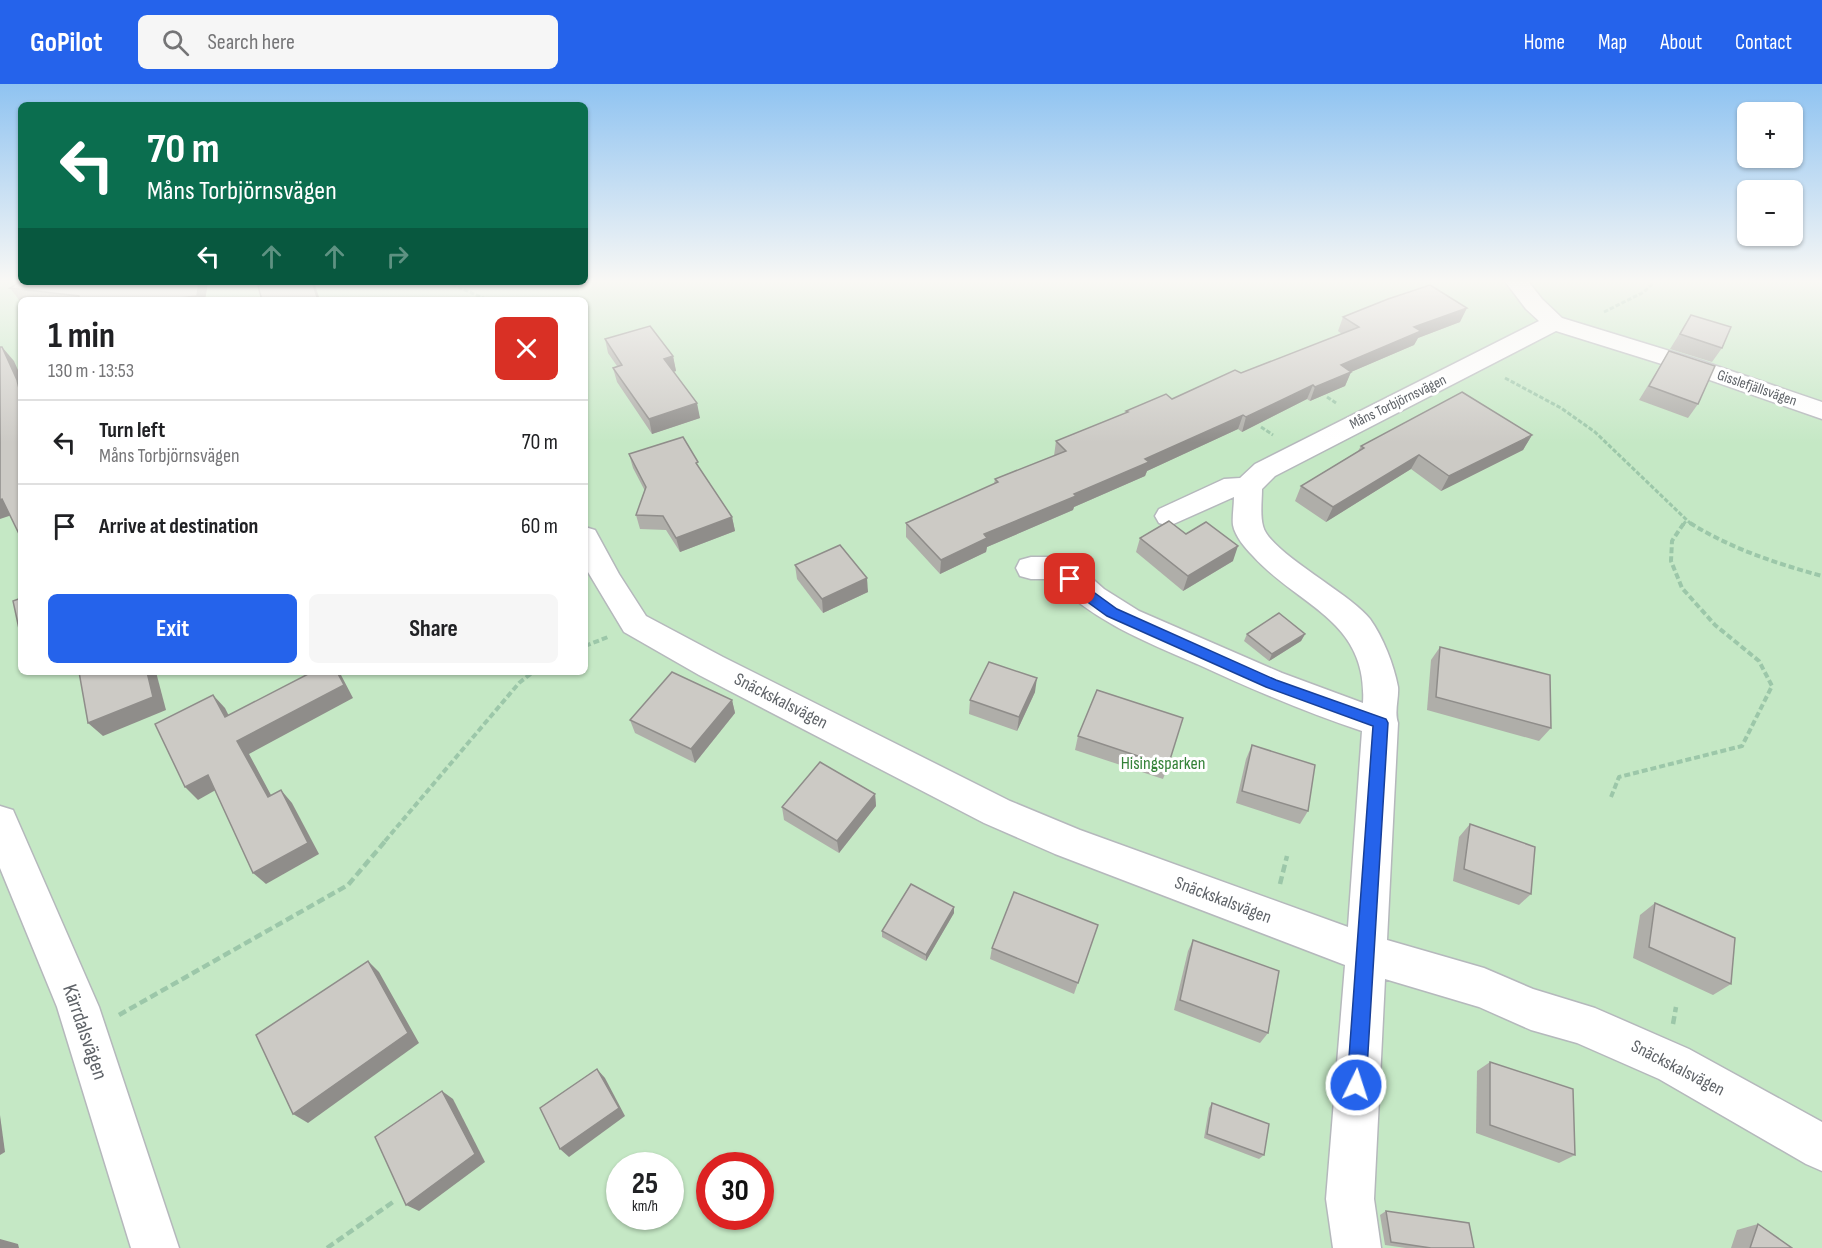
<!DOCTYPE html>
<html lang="en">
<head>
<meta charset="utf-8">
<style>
	body { margin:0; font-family:"Sofia Sans Condensed",sans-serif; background:#f6f6f6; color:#202124; height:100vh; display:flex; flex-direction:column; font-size:22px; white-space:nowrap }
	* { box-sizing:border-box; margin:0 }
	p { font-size:20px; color:#757577 }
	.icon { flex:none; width:33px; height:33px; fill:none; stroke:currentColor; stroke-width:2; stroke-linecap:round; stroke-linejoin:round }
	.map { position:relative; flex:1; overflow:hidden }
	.side { position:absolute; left:18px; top:213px; width:570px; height:378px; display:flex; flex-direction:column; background:#fff; border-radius:9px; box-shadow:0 2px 4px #0004 }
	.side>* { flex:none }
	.banner { position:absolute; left:18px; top:18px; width:570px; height:183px; border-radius:9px; box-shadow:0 2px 4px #0004; background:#0b6e4f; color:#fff; overflow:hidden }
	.tools { position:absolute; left:1737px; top:18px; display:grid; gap:12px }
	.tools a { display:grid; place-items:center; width:66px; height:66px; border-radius:9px; background:#fff; box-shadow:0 2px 4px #0004; font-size:30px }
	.speed { position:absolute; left:606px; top:1068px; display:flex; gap:12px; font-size:30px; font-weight:700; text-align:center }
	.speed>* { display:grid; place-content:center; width:78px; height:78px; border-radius:50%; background:#fff; box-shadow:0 2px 4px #0004; line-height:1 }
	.speed small { font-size:15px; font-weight:400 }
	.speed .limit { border:9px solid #d22; background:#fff; color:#111 }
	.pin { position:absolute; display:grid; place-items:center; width:51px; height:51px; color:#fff; margin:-26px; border-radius:12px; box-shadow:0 3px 9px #0006 }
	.me { position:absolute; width:66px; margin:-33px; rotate:4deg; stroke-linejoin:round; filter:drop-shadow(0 0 4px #0008) }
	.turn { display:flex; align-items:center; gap:21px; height:126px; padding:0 30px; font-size:27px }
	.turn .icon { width:78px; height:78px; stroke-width:2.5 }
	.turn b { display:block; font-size:42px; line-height:51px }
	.lanes { display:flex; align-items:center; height:57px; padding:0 30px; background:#0003; justify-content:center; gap:30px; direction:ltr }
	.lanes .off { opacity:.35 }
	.round { display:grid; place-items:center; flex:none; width:63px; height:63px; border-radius:9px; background:#f6f6f6 }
	.headline { display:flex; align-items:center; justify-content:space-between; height:102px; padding:0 30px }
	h1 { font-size:36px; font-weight:700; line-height:45px }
	.button { display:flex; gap:12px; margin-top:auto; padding:12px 30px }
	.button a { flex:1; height:69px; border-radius:9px; background:#2563eb; color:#fff; font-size:24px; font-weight:700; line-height:69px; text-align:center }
	.button a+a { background:#f6f6f6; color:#202124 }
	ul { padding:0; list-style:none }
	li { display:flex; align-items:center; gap:18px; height:84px; padding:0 30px; border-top:2px solid #e0e0e0 }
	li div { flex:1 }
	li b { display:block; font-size:22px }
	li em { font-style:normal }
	header { display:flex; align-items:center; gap:36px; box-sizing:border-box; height:84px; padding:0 30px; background:#2563eb; color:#fff }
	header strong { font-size:28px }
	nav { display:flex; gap:33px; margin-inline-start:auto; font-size:21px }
	.search { width:420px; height:54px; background:#f6f6f6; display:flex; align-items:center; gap:15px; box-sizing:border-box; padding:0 21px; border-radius:9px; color:#757577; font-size:22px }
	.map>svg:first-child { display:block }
</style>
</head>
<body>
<header>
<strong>GoPilot</strong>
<div class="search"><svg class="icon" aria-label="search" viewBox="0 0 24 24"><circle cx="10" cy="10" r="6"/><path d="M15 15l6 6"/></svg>Search here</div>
<nav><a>Home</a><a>Map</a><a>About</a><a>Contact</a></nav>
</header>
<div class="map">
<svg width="1822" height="1164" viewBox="0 0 1822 1164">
	<rect width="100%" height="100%" fill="#f1efe8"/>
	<!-- green -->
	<path fill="#c5e8c5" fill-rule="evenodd" d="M 0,196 L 21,196 L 21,198 L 1822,196 L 1822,1164 L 0,1164 ZM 21,216 L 585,216 L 585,588 L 21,588 ZM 620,1082 L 670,1082 L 670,1132 L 620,1132 ZM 710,1082 L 760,1082 L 760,1132 L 710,1132 Z"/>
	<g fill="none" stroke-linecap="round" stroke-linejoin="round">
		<!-- minor casing -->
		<g stroke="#b5b8bc" stroke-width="3">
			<g id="minor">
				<path d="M 1504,196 L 1527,196 L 1542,215 L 1562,234 L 1699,276 L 1822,318 L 1822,335 L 1681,286 L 1556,247 L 1275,392 L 1262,405 C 1262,416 1260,431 1263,442 C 1269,468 1350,509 1370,535 C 1383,553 1394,581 1398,603 C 1399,614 1394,628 1398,639 L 1387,856 L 1484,884 L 1533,905 L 1595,924 L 1689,965 L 1822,1038 L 1822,1087 L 1806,1080 L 1659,995 L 1577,959 L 1531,946 L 1479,923 L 1385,895 L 1374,1115 L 1381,1164 L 1333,1164 L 1326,1115 L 1345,881 L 1055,770 L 984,739 L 699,591 L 624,548 L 585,483 L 585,443 L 595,446 L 619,490 L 646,532 L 723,573 L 1010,717 L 1080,746 L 1348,843 L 1362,647 C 1305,628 1251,605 1197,580 C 1144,557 1093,537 1052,495 L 1031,495 L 1020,492 L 1016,484 L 1020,476 L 1031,473 L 1060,473 L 1071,476 L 1104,505 L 1139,527 L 1282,589 L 1363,619 C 1368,536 1299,523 1253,472 C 1245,464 1235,452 1233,441 C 1232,433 1234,422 1234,413 L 1169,442 L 1159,439 L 1155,432 L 1159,425 L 1224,395 L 1240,394 L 1255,380 L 1539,237 L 1526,225 Z"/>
				<path d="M 0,722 L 13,726 L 99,923 L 179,1164 L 131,1164 L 57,923 L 0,784 Z"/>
			</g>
		</g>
		<!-- path-far2 -->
		<g stroke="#9cc7a9" stroke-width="3" stroke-dasharray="4.5 2" stroke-linecap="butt">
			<path d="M 446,198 L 488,216"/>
			<path d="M 1604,228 L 1644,208 L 1656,196"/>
			<path d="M 1505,294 L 1561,324 L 1595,348 L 1692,441"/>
			<path d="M 1327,313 L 1336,319"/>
			<path d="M 1261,343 L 1273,351"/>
			<path d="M 1683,441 L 1686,437"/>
		</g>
		<!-- path-far1 -->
		<g stroke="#9cc7a9" stroke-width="4" stroke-dasharray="6 3" stroke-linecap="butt">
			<path d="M 1690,439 C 1732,465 1775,479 1822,492"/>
			<path d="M 585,562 L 608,553"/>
			<path d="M 1611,713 L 1619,693 L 1742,662 L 1772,602 L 1759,577 L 1715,541 L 1682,504 L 1671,477 L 1672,457 L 1684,439"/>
			<path d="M 385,757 L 519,599 L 533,588"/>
		</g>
		<!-- path -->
		<g stroke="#9cc7a9" stroke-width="4.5" stroke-dasharray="8 4" stroke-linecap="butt">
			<path d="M 1280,800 L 1287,772"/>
			<path d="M 119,931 L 348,801 L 387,755"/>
			<path d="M 1673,940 L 1676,923"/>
			<path d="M 327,1164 L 393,1118"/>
		</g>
		<!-- minor -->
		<use href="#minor" fill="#fff" fill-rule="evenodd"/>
	</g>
	<!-- wall -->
	<g fill="#afaea9">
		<path d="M 208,198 L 205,216 L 19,216 L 10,204 Z"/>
		<path d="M 1691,231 L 1722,264 L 1712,278 L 1670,265 Z"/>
		<path d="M 1343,233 L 1460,238 L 1418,254 L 1414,261 L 1351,288 L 1345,302 L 1310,317 L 1307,315 L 1242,348 L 1238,345 L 1147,387 L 1145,392 L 1074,423 L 1073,426 L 987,463 L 986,468 L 940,490 L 906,453 L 906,439 L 994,400 L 995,395 L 1054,372 L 1056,357 L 1126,329 L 1126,327 L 1172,315 L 1342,250 L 1338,247 Z"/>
		<path d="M 605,255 L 673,272 L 676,287 L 673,288 L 700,334 L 652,350 L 617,298 L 613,284 L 617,282 L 608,269 Z"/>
		<path d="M 1669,267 L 1698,320 L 1688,334 L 1639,316 Z"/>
		<path d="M 1532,351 L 1523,366 L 1441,407 L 1411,385 L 1326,438 L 1295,417 L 1301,402 L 1358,367 L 1361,362 Z"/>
		<path d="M 629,370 L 699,385 L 732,433 L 735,447 L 680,468 L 666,446 L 640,445 L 636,431 L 645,407 L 633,384 Z"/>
		<path d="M 1186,450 L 1233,477 L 1183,507 L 1136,468 L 1140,454 Z"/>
		<path d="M 795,481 L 868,508 L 823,529 L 797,495 Z"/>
		<path d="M 1247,550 L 1305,550 L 1301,557 L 1269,577 L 1244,557 Z"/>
		<path d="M 1440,563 L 1551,644 L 1539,657 L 1427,626 L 1431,576 Z"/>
		<path d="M 1035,608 L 1017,647 L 969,630 L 970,616 Z"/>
		<path d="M 732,616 L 735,629 L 695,679 L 635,649 L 630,636 Z"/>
		<path d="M 1078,652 L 1168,682 L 1163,695 L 1075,666 Z"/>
		<path d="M 1252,661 L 1308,727 L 1300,740 L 1236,719 L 1246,675 Z"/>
		<path d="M 875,710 L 876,722 L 839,769 L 784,736 L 782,723 Z"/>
		<path d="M 1470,740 L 1531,810 L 1519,821 L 1453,797 L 1459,753 Z"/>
		<path d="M 1655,819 L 1731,900 L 1713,911 L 1633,874 L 1640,831 Z"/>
		<path d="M 954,829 L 926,877 L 882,853 L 882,847 Z"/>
		<path d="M 1098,841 L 1074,910 L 990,875 L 992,864 Z"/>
		<path d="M 1193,856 L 1268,949 L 1260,959 L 1174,926 L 1188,867 Z"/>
		<path d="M 1490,978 L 1575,1071 L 1559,1079 L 1476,1049 L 1477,987 Z"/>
		<path d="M 1212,1019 L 1264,1071 L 1259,1075 L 1204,1054 L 1209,1024 Z"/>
		<path d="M 1386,1127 L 1474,1164 L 1406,1164 L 1385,1161 L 1380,1131 Z"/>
		<path d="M 1758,1140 L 1792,1164 L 1731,1164 L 1737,1146 Z"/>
	</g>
	<!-- shaded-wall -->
	<g fill="#8f8d8a">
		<path d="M 199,198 L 208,198 L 205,216 L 199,216 L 197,212 Z"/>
		<path d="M 312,198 L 314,198 L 320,216 L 318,216 Z"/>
		<path d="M 1467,224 L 1460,238 L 1418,254 L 1414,261 L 1351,288 L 1345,302 L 1310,317 L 1315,303 L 1341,281 L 1414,243 Z"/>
		<path d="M 2,263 L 14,277 L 21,293 L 21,313 Z"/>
		<path d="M 673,272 L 676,287 L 667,290 L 664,275 Z"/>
		<path d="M 1313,301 L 1307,315 L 1242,348 L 1246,333 Z"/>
		<path d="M 697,319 L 700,334 L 652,350 L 649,335 Z"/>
		<path d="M 1243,331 L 1238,345 L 1147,387 L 1145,392 L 1074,423 L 1073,426 L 987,463 L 986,468 L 940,490 L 941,476 L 984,450 L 1074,410 L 1145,375 Z"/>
		<path d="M 1532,351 L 1523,366 L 1441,407 L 1449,392 Z"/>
		<path d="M 1419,371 L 1411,385 L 1326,438 L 1333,423 Z"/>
		<path d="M 2,415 L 15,430 L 0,435 L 0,416 Z"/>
		<path d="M 732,433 L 735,447 L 680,468 L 676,454 Z"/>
		<path d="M 1238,462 L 1233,477 L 1183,507 L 1188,492 Z"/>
		<path d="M 867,494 L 868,508 L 823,529 L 822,515 Z"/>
		<path d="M 1305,550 L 1301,557 L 1269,577 L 1272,570 Z"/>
		<path d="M 147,588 L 156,588 L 166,626 L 103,652 L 88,639 Z"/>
		<path d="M 337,588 L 339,588 L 341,591 L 353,614 L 249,670 L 279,726 L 268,713 L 237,657 Z"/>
		<path d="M 1037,594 L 1035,608 L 1017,647 L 1019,633 Z"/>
		<path d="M 213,611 L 225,624 L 236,646 L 225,633 Z"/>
		<path d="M 732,616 L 735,629 L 695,679 L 691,665 Z"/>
		<path d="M 208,691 L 221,703 L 198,716 L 185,703 Z"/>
		<path d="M 281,706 L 292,719 L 319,770 L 266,800 L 253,789 Z"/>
		<path d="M 875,710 L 876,722 L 839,769 L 837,757 Z"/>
		<path d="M 954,823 L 954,829 L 926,877 L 926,871 Z"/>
		<path d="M 368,877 L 379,888 L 419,959 L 308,1039 L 293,1030 Z"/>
		<path d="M 597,985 L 605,994 L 625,1032 L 569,1073 L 560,1065 Z"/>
		<path d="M 442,1007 L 453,1015 L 485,1078 L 419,1127 L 406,1121 Z"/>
		<path d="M 0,1031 L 5,1068 L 0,1071 Z"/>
		<path d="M 0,1155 L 18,1160 L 19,1164 L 0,1164 Z"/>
	</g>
	<!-- building -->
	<g fill="#cccac5" stroke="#8f8d8a" stroke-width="1.5">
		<path d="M 21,197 L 21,198 L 199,198 L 197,212 L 159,216 L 78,216 L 79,212 L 10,204 Z"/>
		<path d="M 270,198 L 312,198 L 318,216 L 262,216 L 258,202 Z"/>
		<path d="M 1430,201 L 1467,224 L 1414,243 L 1421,247 L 1341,281 L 1351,288 L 1315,303 L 1313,301 L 1246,333 L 1243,331 L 1145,375 L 1149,378 L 1074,410 L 1076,412 L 984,450 L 987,454 L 941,476 L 906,439 L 998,398 L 995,395 L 1066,367 L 1056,357 L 1128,328 L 1126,327 L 1166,310 L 1172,315 L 1235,286 L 1241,289 L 1359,243 L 1343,233 L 1388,215 Z"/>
		<path d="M 1691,231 L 1731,243 L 1722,264 L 1680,250 Z"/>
		<path d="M 650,242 L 673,272 L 664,275 L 697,319 L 649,335 L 613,284 L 622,281 L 605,255 Z"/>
		<path d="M 0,263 L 2,263 L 17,296 L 21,313 L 21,454 L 2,415 L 0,416 Z"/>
		<path d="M 1669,267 L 1715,282 L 1698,320 L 1649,302 Z"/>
		<path d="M 1462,308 L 1532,351 L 1449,392 L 1419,371 L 1333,423 L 1301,402 L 1364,364 L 1361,362 Z"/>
		<path d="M 683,353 L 698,378 L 696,379 L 732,433 L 676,454 L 663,432 L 636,431 L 646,403 L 629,370 Z"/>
		<path d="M 1169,437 L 1186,450 L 1206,438 L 1238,462 L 1188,492 L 1140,454 Z"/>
		<path d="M 840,461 L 867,494 L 822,515 L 795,481 Z"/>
		<path d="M 21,514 L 21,554 L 13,517 Z"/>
		<path d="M 1279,529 L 1305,550 L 1272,570 L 1247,550 Z"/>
		<path d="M 1440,563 L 1550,591 L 1551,644 L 1436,613 Z"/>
		<path d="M 989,578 L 1037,594 L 1019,633 L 970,616 Z"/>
		<path d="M 79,588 L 147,588 L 153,613 L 88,639 Z"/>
		<path d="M 312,588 L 337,588 L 344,601 L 237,657 L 268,713 L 281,706 L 308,759 L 253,789 L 208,691 L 185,703 L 155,640 L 213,611 L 225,633 Z"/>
		<path d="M 672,588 L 732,616 L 691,665 L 630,636 Z"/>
		<path d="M 1097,606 L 1183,634 L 1168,682 L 1078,652 Z"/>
		<path d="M 1252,661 L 1315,681 L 1308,727 L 1242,707 Z"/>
		<path d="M 820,678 L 875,710 L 837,757 L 782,723 Z"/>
		<path d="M 1470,740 L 1535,763 L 1531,810 L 1464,785 Z"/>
		<path d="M 911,800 L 954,823 L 926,871 L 882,847 Z"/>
		<path d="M 1014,808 L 1098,841 L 1078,899 L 992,864 Z"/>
		<path d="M 1655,819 L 1735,854 L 1731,900 L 1649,863 Z"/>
		<path d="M 1193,856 L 1279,887 L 1268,949 L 1180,916 Z"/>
		<path d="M 368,877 L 408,949 L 293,1030 L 256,951 Z"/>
		<path d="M 1490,978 L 1573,1005 L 1575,1071 L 1490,1041 Z"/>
		<path d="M 597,985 L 619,1024 L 560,1065 L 540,1024 Z"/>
		<path d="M 442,1007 L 475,1070 L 406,1121 L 375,1053 Z"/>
		<path d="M 1212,1019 L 1269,1040 L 1264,1071 L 1207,1050 Z"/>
		<path d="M 1386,1127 L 1469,1139 L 1474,1164 L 1431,1164 L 1391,1158 Z"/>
		<path d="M 1758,1140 L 1792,1164 L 1750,1164 Z"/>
	</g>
	<!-- sky -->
	<linearGradient id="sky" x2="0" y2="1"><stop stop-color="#8fc3f1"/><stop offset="0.55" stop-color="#f9f8f5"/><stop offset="1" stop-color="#f9f8f5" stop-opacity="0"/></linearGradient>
	<rect width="1822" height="359" fill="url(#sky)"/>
	<!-- route -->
	<path fill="#2563eb" stroke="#184099" stroke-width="1.5" d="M 1070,491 L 1117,525 L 1276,596 L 1386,635 L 1388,639 L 1366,1001 L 1363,1008 L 1356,1011 L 1350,1008 L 1347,1001 L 1373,642 L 1266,603 L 1107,532 L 1075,509 L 1064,495 Z"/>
	<g text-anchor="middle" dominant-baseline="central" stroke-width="6" stroke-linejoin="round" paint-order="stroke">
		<!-- far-street labels -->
		<g font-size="15" fill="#5f6368" stroke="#fff">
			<text transform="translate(1757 304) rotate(19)">Gisslefjällsvägen</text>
			<text transform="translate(1398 318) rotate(-26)">Måns Torbjörnsvägen</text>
		</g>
		<!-- street labels -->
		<g font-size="18" fill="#5f6368" stroke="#fff">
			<text transform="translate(781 617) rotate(27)">Snäckskalsvägen</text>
			<text transform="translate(1223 816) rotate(21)">Snäckskalsvägen</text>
			<text transform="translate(1678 984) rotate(27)">Snäckskalsvägen</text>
		</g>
		<!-- park labels -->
		<g font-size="18" fill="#348238" stroke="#fff">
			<text x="1163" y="679">Hisingsparken</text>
		</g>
		<!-- near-street labels -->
		<g font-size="21" fill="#5f6368" stroke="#fff">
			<text transform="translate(85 948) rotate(71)">Kärrdalsvägen</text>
		</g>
	</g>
</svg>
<div class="tools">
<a>+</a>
<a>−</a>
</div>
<div class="speed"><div>25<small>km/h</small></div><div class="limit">30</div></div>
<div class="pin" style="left:1070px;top:495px;background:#d93025"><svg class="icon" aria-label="arrive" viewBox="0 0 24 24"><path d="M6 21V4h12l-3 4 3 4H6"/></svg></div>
<svg class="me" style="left:1356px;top:1001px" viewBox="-20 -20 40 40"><circle r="17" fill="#2563eb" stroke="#fff" stroke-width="3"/><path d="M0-11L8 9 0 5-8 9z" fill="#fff"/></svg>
<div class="banner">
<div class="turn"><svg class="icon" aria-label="left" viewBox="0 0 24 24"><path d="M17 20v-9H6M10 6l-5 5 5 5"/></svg><div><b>70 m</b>Måns Torbjörnsvägen</div></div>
<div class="lanes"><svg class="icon" aria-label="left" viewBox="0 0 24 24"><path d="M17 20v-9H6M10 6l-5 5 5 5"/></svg><svg class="icon off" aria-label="ahead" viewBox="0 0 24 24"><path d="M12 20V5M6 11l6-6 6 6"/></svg><svg class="icon off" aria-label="ahead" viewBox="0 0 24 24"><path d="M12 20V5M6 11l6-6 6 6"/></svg><svg class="icon off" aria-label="right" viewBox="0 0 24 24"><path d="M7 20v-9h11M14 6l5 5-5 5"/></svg></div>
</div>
<section class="side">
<div class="headline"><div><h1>1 min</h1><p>130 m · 13:53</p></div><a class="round" style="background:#d93025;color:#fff"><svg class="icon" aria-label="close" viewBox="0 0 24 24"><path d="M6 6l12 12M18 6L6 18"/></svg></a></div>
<ul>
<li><svg class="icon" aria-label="left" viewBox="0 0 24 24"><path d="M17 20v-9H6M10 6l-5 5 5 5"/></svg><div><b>Turn left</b><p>Måns Torbjörnsvägen</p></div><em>70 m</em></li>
<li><svg class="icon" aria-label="arrive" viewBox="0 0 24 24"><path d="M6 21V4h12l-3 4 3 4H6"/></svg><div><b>Arrive at destination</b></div><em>60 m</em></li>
</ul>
<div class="button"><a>Exit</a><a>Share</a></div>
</section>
</div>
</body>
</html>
